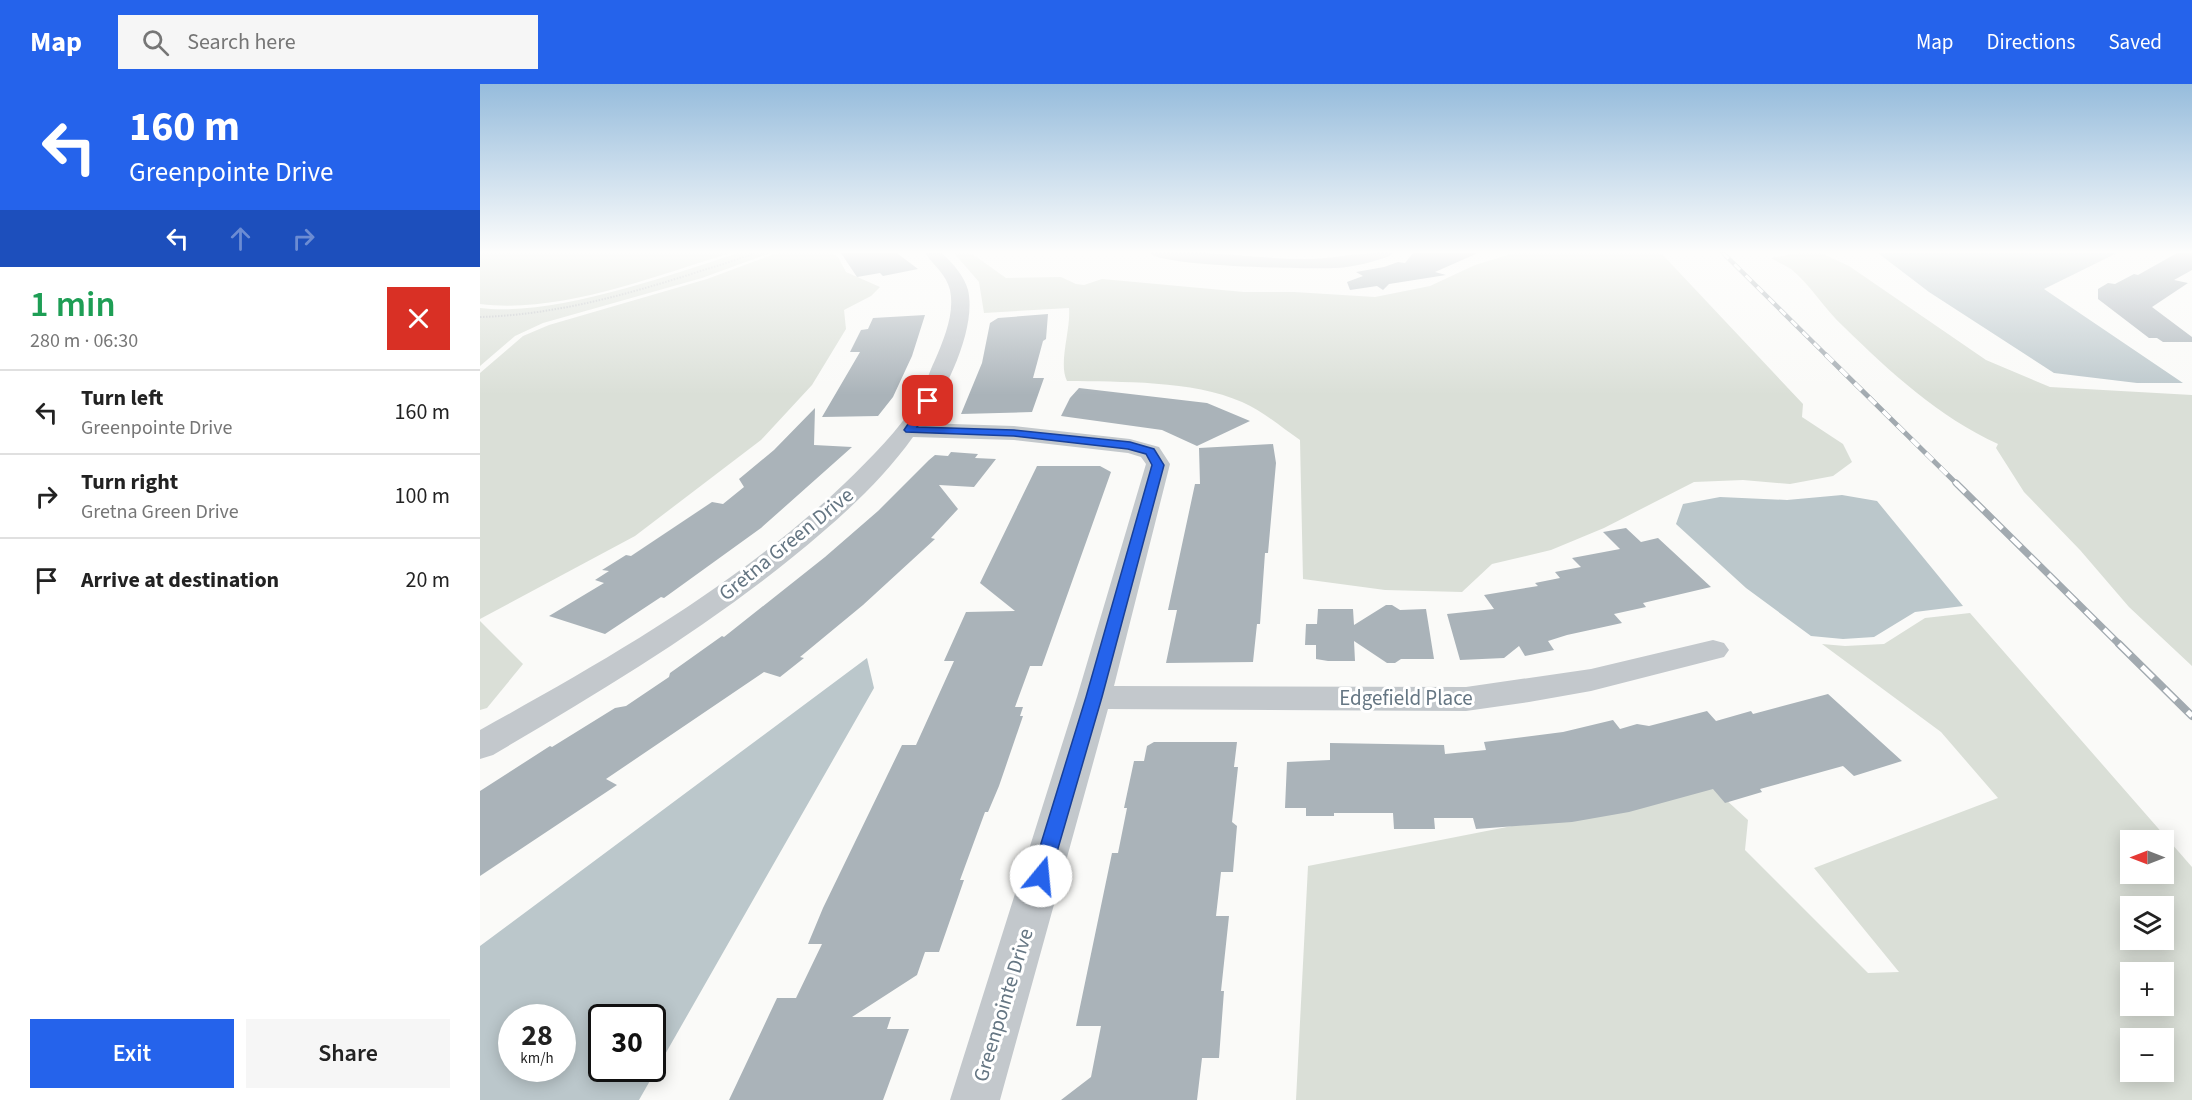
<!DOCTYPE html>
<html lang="en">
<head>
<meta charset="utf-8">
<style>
	body { margin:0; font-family:"Source Sans 3",sans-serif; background:#f6f6f6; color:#222; height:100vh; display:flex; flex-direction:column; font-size:22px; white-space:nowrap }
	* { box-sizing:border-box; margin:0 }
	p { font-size:20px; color:#767676 }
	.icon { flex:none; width:33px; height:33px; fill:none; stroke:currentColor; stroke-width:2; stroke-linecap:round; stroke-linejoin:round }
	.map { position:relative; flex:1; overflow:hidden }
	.panel { display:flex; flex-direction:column; background:#fff; width:480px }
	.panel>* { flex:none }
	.hud { background:#2563eb; color:#fff; overflow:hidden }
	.needle { width:39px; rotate:270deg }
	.tools { position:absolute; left:1640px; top:746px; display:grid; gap:12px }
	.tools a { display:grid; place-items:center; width:54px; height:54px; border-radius:0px; background:#fff; box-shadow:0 3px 15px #0003; font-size:30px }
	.speed { position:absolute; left:18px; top:920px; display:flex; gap:12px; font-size:30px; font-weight:700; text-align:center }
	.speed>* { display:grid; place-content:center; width:78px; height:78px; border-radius:50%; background:#fff; box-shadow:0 3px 15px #0003; line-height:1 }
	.speed small { font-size:15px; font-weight:400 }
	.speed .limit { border:3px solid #111; border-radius:9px; background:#fff; color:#111 }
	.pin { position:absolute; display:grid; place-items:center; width:51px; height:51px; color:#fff; margin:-26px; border-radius:12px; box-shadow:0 3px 9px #0006 }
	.me { position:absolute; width:66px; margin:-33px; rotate:17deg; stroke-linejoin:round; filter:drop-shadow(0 0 4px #0008) }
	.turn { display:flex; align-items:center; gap:21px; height:126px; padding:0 30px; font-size:27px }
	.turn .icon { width:78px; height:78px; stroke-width:2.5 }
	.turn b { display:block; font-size:42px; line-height:51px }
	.lanes { display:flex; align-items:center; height:57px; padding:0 30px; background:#0003; justify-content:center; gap:30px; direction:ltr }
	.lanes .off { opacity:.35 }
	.round { display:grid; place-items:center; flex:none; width:63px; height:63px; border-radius:0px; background:#f6f6f6 }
	.head { display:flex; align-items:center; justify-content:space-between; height:102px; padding:0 30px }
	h1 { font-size:36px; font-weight:600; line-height:45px; color:#1e9e55 }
	.button { display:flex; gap:12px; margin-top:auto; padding:12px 30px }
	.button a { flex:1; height:69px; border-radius:0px; background:#2563eb; color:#fff; font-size:24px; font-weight:600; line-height:69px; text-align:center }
	.button a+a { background:#f6f6f6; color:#222 }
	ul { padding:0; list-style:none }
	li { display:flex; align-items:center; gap:18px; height:84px; padding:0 30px; border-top:2px solid #e0e0e0 }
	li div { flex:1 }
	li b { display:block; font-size:22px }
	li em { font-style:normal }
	header { display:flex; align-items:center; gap:36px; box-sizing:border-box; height:84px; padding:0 30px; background:#2563eb; color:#fff }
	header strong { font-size:28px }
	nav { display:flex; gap:33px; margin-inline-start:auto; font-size:21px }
	.search { width:420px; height:54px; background:#f6f6f6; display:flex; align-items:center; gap:15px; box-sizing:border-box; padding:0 21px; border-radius:0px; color:#767676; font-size:22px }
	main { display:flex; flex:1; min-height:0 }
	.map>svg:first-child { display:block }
</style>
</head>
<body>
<header>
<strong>Map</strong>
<div class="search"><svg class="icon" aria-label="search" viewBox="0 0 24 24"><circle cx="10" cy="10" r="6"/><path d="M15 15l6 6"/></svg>Search here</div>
<nav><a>Map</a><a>Directions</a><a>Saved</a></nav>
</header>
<main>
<section class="panel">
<div class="hud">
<div class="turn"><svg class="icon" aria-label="left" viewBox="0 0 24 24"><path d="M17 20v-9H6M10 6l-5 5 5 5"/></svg><div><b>160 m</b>Greenpointe Drive</div></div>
<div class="lanes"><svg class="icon" aria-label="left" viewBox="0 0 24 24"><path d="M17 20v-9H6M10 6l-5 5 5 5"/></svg><svg class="icon off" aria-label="ahead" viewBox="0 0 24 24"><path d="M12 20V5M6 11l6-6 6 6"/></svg><svg class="icon off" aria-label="right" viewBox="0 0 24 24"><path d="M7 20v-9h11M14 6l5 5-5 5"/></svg></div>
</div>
<div class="head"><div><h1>1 min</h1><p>280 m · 06:30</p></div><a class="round" style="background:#d93025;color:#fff"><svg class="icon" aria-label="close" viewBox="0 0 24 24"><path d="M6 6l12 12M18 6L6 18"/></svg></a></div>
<ul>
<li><svg class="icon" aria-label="left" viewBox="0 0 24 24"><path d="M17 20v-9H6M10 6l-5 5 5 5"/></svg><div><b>Turn left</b><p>Greenpointe Drive</p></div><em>160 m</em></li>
<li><svg class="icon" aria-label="right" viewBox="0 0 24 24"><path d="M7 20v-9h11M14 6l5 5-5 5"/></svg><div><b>Turn right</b><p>Gretna Green Drive</p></div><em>100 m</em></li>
<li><svg class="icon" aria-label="arrive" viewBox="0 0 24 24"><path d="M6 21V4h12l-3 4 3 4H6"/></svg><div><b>Arrive at destination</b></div><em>20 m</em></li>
</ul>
<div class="button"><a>Exit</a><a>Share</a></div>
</section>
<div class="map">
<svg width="1712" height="1016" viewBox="0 0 1712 1016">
	<rect width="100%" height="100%" fill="#fafaf8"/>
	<!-- green -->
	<g fill="#dadfd7" fill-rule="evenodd">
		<path d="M 0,169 L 251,169 C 174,192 81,230 0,220 Z"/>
		<path d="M 258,169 L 290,169 L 222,194 L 63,239 L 35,252 L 0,282 L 0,224 C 74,233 187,192 258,169 Z"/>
		<path d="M 297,169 L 351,169 L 358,173 L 366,188 L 400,203 L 391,212 L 364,226 L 366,245 L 332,301 L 281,356 L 155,452 L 0,535 L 0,289 L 43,252 L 69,241 L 227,195 Z"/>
		<path d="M 474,169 L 491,169 L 526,194 L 581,193 L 596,200 L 604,201 L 622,195 L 764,208 L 814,208 L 895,213 L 950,202 L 995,181 L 1034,169 L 1181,169 L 1323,320 L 1322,333 L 1363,360 L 1372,378 L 1353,392 L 1310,400 L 1263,396 L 1214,398 L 1124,444 L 1071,466 L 1012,480 L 982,508 L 905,506 L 823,495 L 820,356 C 802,344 783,327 762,318 C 712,296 641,298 587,297 C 578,279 591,246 589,224 L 504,229 L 499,198 Z"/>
		<path d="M 1319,169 L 1341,169 L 1369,182 L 1506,276 L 1570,303 L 1712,311 L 1712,582 L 1649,523 L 1600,466 L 1544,408 L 1516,364 L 1518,360 C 1459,333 1410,288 1364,243 C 1345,226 1331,201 1311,185 C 1305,181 1297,178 1291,174 Z"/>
		<path d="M 1490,529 L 1712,783 L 1712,1016 L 816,1016 L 828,782 L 1232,703 L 1268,736 L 1265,766 L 1388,889 L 1419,888 L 1334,784 L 1518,714 L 1461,648 L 1342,560 L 1365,562 L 1404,560 L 1445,534 ZM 1650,756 L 1683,756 L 1683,789 L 1650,789 ZM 1650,822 L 1683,822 L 1683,855 L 1650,855 ZM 1650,888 L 1683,888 L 1683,921 L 1650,921 ZM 1650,954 L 1683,954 L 1683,987 L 1650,987 Z"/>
		<path d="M 0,537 L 43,580 L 7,624 L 0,626 Z"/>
	</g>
	<!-- water -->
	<g fill="#bbc7cb" fill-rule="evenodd">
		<path d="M 1398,169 L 1637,169 L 1564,205 L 1703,299 L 1657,299 L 1574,289 L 1449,208 Z"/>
		<path d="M 1362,411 L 1397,417 L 1483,522 L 1435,528 L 1394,553 L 1363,555 L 1331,552 L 1266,504 L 1196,440 L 1203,420 L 1240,413 L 1307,416 Z"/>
		<path d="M 387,574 L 394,604 L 159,1016 L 0,1016 L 0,862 ZM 32,933 L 82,933 L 82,984 L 32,984 ZM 122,933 L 172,933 L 172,984 L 122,984 Z"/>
	</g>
	<!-- building -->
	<g fill="#aab3b9">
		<path d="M 361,169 L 417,169 L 438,185 L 403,192 L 400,189 L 377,193 Z"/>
		<path d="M 933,169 L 998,169 L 955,188 L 966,191 L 909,200 L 903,206 L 897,202 L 870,206 L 867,198 L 883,192 L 876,188 L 904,183 L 918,178 L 925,179 Z"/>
		<path d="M 1697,169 L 1712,169 L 1712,186 L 1694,196 L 1708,199 L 1672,223 L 1712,253 L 1712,258 L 1683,258 L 1677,254 L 1669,254 L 1618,215 L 1618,205 L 1628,199 L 1635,200 L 1654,190 L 1658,191 Z"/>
		<path d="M 568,230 L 566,255 L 563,257 L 553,294 L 564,294 L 552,328 L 481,330 L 502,279 L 510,239 L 518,234 Z"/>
		<path d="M 445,231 L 432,272 L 413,313 L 398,332 L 342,333 L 380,268 L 370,268 L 381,246 L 388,245 L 393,234 Z"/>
		<path d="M 599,304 L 727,319 L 770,337 L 717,362 L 682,346 L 581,332 L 590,314 Z"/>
		<path d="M 335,324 L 334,361 L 372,363 L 281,444 L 184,514 L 181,513 L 125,550 L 69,532 L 124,499 L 115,496 L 129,487 L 122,486 L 146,471 L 151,472 L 232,418 L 243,420 L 264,403 L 259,395 L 294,366 Z"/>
		<path d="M 793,360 L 796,379 L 788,469 L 785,469 L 780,540 L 777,540 L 773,578 L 686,579 L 697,526 L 688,526 L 715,400 L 720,400 L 719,364 Z"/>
		<path d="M 471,368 L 498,370 L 495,374 L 516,375 L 494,403 L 459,401 L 478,425 L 451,454 L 455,455 L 383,521 L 320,573 L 324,574 L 300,593 L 284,588 L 126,695 L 137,701 L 0,792 L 0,707 L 70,662 L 72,663 L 135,624 L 146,622 L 189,593 L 190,589 L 242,552 L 244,553 L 345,473 L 398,427 L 449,376 L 455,371 L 468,372 Z"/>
		<path d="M 557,382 L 620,382 L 631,388 L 562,582 L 550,582 L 535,623 L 543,623 L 540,632 L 543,632 L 519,702 L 508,728 L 505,728 L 480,796 L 484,796 L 459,868 L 445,868 L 437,891 L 372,933 L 411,933 L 407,945 L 429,945 L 403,1016 L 249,1016 L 297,914 L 316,914 L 342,860 L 328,860 L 343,824 L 422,661 L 436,661 L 474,577 L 464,577 L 486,528 L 535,527 L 500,499 Z"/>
		<path d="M 1146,444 L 1161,458 L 1178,454 L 1231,503 L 1163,519 L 1166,523 L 1134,530 L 1142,539 L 1087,551 L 1068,557 L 1074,566 L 1045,572 L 1039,562 L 1024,574 L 980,576 L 967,530 L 1014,525 L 1004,511 L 1058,502 L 1055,499 L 1080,494 L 1075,488 L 1101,483 L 1092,474 L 1140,465 L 1123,448 Z"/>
		<path d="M 906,521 L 912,521 L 920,526 L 946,525 L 954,575 L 921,575 L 915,579 L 907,579 L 874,557 L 875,577 L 848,577 L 836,575 L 836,561 L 825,561 L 826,540 L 837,540 L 838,525 L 873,525 L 874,541 Z"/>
		<path d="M 1348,610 L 1422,677 L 1374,692 L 1363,682 L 1280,705 L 1282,708 L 1245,719 L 1233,705 L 1149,728 L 1092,738 L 996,745 L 993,734 L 954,734 L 955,745 L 914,745 L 913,729 L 854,729 L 854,732 L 826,732 L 826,724 L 805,724 L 807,678 L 850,676 L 850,659 L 964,661 L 965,670 L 1006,666 L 1004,658 L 1083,648 L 1133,636 L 1140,645 L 1157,640 L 1169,642 L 1227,627 L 1236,637 L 1271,627 L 1273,630 Z"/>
		<path d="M 674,658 L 757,658 L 754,683 L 758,683 L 752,738 L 757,742 L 753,788 L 741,788 L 736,832 L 749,832 L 741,907 L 744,907 L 739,974 L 722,974 L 717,1016 L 581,1016 L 611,993 L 621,942 L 596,942 L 632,769 L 638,769 L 647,724 L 644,724 L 654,677 L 664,677 L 667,662 Z"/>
	</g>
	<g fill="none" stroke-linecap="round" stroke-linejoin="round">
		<!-- path -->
		<path stroke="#bbbfc2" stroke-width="2" stroke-dasharray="1.5 1.5" stroke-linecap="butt" d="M 0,233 C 71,231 138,213 205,192 C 229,184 252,178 275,169"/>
		<!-- minor -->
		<g fill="#c3c8cc" fill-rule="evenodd">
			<path d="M 445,169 L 462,169 C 472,179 484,191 488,206 C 497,245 465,309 443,339 L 534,342 L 650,355 L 679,363 L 690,380 L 634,602 L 986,603 L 1111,585 L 1233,556 L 1244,559 L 1249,566 L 1244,573 L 1111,607 L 1049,618 L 986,627 L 628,625 L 520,1016 L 470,1016 L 597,613 L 666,380 L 661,373 L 648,369 L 534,356 L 433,353 C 400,399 357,437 314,472 C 221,548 116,610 13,671 L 0,675 L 0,646 C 128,575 258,501 364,400 C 391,374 419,346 439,314 C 445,303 449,288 455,276 C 464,255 475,229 470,206 C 466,190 454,182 445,169 Z"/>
			<path d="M 670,169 C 721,165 774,175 826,175 C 855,175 884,167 912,169 L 910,172 C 892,178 875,183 856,184 C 831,185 681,183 670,169 Z"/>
		</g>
		<!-- rail-far3 casing -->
		<g stroke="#a2aab0" stroke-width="4.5">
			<path id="rail-far3" d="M 1243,169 L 1347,272"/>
		</g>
		<!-- rail-far2 casing -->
		<g stroke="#a2aab0" stroke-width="5">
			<path id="rail-far2" d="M 1346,271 L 1478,401"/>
		</g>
		<!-- rail-far1 casing -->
		<g stroke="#a2aab0" stroke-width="7">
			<path id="rail-far1" d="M 1476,399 L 1641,562"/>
		</g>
		<!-- rail casing -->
		<g stroke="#a2aab0" stroke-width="8">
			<path id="rail" d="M 1639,560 L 1712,632"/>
		</g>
		<!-- rail-far3 -->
		<use href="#rail-far3" stroke="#fff" stroke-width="3" stroke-dasharray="8" stroke-linecap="butt"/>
		<!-- rail-far2 -->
		<use href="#rail-far2" stroke="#fff" stroke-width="4" stroke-dasharray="10" stroke-linecap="butt"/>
		<!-- rail-far1 -->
		<use href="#rail-far1" stroke="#fff" stroke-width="4.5" stroke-dasharray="13" stroke-linecap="butt"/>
		<!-- rail -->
		<use href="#rail" stroke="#fff" stroke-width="5" stroke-dasharray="16" stroke-linecap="butt"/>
	</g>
	<!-- sky -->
	<linearGradient id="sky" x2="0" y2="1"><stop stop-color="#96bcdc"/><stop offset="0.54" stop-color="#fdfdfc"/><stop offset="1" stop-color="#fdfdfc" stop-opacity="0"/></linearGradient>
	<rect width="1712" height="311" fill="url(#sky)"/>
	<!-- route -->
	<path fill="#2563eb" stroke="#184099" stroke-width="1.5" d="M 448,314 L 454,317 L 437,343 L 534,346 L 650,358 L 674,365 L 684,381 L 622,613 L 570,792 L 568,798 L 561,800 L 554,798 L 551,792 L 606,613 L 672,381 L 666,370 L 648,365 L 534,352 L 426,348 L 424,346 L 445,315 Z"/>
	<g text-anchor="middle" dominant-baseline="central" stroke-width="6" stroke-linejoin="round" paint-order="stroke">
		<!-- street labels -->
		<g font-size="21" fill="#657683" stroke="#fff">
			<text transform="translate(306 460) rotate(-39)">Gretna Green Drive</text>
			<text x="926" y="614">Edgefield Place</text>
			<text transform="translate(523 921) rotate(-73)">Greenpointe Drive</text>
		</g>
	</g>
</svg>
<div class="tools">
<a><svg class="needle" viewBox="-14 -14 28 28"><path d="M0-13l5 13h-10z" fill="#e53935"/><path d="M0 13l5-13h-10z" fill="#767676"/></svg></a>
<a><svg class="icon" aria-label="layers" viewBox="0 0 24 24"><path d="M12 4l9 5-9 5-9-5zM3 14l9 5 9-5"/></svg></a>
<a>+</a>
<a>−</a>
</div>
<div class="speed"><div>28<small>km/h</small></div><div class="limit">30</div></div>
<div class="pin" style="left:448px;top:317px;background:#d93025"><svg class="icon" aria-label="arrive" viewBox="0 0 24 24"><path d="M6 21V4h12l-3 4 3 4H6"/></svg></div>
<svg class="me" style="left:561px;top:792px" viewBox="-20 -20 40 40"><circle r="19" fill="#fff"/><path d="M0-13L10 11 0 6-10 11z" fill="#2563eb"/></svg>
</div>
</main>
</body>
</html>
